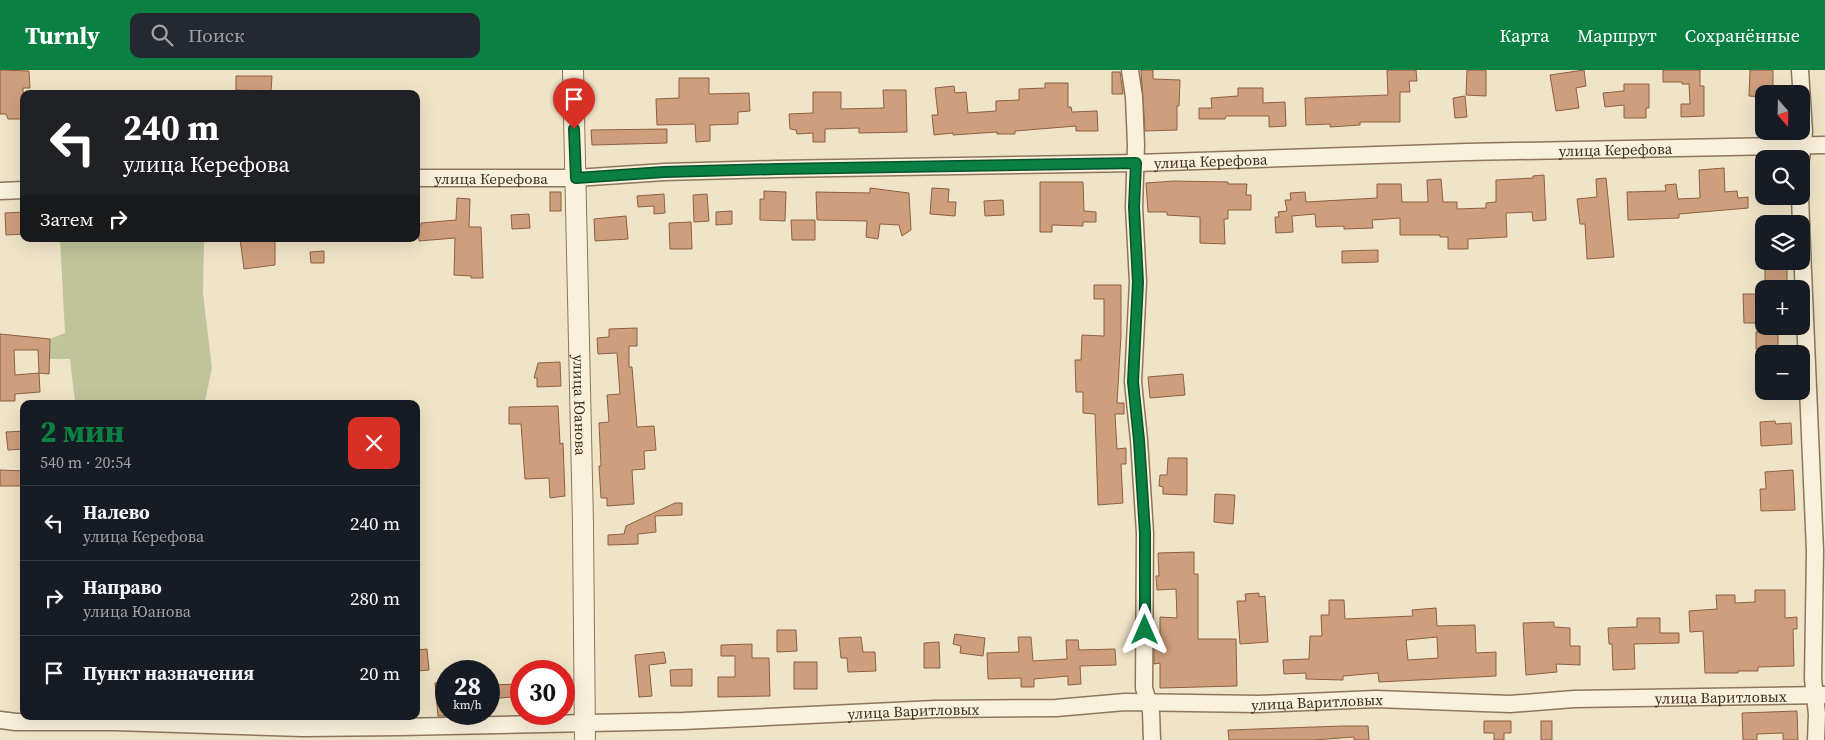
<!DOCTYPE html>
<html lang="ru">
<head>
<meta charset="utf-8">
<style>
	body { margin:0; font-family:"Source Serif 4",serif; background:#242831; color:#f1f3f6; height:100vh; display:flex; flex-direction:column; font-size:19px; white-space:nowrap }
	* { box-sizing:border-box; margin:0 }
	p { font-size:16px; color:#9ea1a6 }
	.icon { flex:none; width:28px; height:28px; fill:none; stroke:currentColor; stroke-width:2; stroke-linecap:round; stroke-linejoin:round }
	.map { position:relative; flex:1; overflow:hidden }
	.details { position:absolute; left:20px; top:330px; width:400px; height:320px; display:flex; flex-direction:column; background:#171b24; border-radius:10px; box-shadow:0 5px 20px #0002 }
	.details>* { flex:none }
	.banner { position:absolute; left:20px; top:20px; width:400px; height:152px; border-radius:10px; box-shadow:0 5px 20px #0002; background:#202124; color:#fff; overflow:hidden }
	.needle { width:32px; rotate:160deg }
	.controls { position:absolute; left:1755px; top:15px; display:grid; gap:10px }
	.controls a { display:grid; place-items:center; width:55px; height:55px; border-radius:10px; background:#171b24; box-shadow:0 5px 20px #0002; font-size:25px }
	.speed { position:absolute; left:435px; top:590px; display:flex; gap:10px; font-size:25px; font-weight:700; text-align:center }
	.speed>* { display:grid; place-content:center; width:65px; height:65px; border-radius:50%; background:#171b24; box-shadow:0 5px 20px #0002; line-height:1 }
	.speed small { font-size:12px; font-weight:400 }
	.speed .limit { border:8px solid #d22; background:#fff; color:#111 }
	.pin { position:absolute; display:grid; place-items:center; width:42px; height:42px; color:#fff; margin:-51px -21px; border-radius:50% 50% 50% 0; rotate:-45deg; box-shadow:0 0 5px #0007 }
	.pin .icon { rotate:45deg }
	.me { position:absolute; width:55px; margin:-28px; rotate:0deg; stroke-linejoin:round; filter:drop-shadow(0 0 4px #0008) }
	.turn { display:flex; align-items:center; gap:18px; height:105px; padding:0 20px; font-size:22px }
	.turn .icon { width:65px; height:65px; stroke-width:2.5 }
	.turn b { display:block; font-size:35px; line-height:42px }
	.then { display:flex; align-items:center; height:48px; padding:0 20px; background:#0003; gap:10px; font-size:19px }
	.round { display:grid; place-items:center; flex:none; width:52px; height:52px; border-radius:10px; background:#242831 }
	.overview { display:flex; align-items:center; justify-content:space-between; height:85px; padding:0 20px }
	h1 { font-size:30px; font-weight:800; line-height:38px; color:#0b8043 }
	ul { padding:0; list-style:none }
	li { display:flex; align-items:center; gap:15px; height:75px; padding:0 20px; border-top:1px solid #363941 }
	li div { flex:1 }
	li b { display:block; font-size:19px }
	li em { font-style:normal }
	header { display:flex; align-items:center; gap:30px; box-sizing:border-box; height:70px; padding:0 25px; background:#0b8043; color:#fff }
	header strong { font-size:24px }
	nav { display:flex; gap:28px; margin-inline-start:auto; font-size:18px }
	.search { width:350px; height:45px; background:#242831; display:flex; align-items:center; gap:12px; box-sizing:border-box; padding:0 18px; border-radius:10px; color:#9ea1a6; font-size:19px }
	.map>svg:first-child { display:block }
</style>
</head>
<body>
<header>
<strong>Turnly</strong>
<div class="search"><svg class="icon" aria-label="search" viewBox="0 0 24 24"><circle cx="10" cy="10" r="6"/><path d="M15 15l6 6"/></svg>Поиск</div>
<nav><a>Карта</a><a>Маршрут</a><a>Сохранённые</a></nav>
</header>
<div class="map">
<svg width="1825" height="670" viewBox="0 0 1825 670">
	<rect width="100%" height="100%" fill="#f0e4c8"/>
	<!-- cemetery -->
	<path fill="#bfc49a" d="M 60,169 L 204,169 L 203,224 L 212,298 L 205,331 L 75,332 L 70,289 L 50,289 L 50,269 L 65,263 Z"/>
	<!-- building -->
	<g fill="#cf9f7d" stroke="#8d5f41" fill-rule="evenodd">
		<path d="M 0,0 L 29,1 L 30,18 L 23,18 L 24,49 L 8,49 L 6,44 L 0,44 Z"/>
		<path d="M 1141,0 L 1153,0 L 1153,9 L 1180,10 L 1179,36 L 1177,36 L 1177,60 L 1145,61 Z"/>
		<path d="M 1387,0 L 1416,0 L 1417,11 L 1409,11 L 1410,22 L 1400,22 L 1400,52 L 1360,52 L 1360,55 L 1330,57 L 1330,54 L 1306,55 L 1305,28 L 1388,25 Z"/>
		<path d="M 1467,0 L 1486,0 L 1486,26 L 1466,25 Z"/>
		<path d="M 1584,0 L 1586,16 L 1576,18 L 1579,38 L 1556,41 L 1550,5 Z"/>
		<path d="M 1663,0 L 1700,0 L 1700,16 L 1704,16 L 1704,46 L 1681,47 L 1681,34 L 1690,34 L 1689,14 L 1682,14 L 1682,12 L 1663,12 Z"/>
		<path d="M 1750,0 L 1773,0 L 1773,24 L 1764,24 L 1764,27 L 1749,26 Z"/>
		<path d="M 1112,2 L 1120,2 L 1123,24 L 1112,24 Z"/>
		<path d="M 236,6 L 272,6 L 271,21 L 236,20 Z"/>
		<path d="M 679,8 L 709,8 L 709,24 L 749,23 L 750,41 L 738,42 L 738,54 L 710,55 L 710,71 L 696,72 L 695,54 L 657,55 L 656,29 L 679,28 Z"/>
		<path d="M 1045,13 L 1068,13 L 1068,37 L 1071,37 L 1072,42 L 1097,41 L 1098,61 L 1076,61 L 1076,56 L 1015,61 L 1015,64 L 997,64 L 997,62 L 953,65 L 953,63 L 934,65 L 932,45 L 938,45 L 935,18 L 954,16 L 955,23 L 966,22 L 968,43 L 996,41 L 996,31 L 1019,30 L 1019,19 L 1045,18 Z"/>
		<path d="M 1624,14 L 1649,14 L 1649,38 L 1646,38 L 1646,48 L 1624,48 L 1624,35 L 1605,37 L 1603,23 L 1624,21 Z"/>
		<path d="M 1238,18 L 1263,18 L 1263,33 L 1285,32 L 1286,56 L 1269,57 L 1269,46 L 1226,46 L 1225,49 L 1199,49 L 1199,38 L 1212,38 L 1211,28 L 1238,26 Z"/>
		<path d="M 883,20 L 906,20 L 907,62 L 859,63 L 859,58 L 825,59 L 825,72 L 813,72 L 813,63 L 797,64 L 796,60 L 790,59 L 789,44 L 813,43 L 813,22 L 841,22 L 841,39 L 884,38 Z"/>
		<path d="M 1465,26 L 1467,47 L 1455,48 L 1453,28 Z"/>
		<path d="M 667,59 L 667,73 L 592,75 L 591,60 Z"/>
		<path d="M 1724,98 L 1725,122 L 1737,121 L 1738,128 L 1748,127 L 1748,138 L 1679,144 L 1679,148 L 1628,150 L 1627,122 L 1666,121 L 1665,115 L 1676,114 L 1678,129 L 1700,128 L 1699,100 Z"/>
		<path d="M 1544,105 L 1546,150 L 1533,151 L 1532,142 L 1506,143 L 1507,167 L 1468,169 L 1468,179 L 1448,179 L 1448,167 L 1440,167 L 1440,165 L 1400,165 L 1400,148 L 1372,150 L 1373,158 L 1344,159 L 1344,156 L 1316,157 L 1315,144 L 1292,146 L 1293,162 L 1276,163 L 1275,147 L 1279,147 L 1278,142 L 1287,141 L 1285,130 L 1291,130 L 1290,123 L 1305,122 L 1306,132 L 1377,128 L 1377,114 L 1401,114 L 1402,132 L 1428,132 L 1427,110 L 1441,109 L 1443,132 L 1457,132 L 1457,139 L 1486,138 L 1486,133 L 1496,132 L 1496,110 L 1533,108 L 1533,106 Z"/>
		<path d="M 1606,108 L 1614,187 L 1587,189 L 1585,154 L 1580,154 L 1577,129 L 1597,127 L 1596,109 Z"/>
		<path d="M 1174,111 L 1228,112 L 1228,114 L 1247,114 L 1246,125 L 1251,125 L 1251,140 L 1228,140 L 1228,149 L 1224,149 L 1225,174 L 1200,173 L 1200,147 L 1167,145 L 1167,142 L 1148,142 L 1146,113 Z"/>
		<path d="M 1040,112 L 1083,112 L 1084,141 L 1096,142 L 1096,152 L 1083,152 L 1083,156 L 1052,155 L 1052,162 L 1040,162 Z"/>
		<path d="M 870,118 L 909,123 L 911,160 L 902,166 L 899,155 L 880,154 L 878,169 L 866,167 L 867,151 L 817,150 L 816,122 L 870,123 Z"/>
		<path d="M 932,118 L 949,119 L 948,132 L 956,132 L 955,146 L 930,144 Z"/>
		<path d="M 764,121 L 786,122 L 785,151 L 760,150 L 760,129 L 764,129 Z"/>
		<rect x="550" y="122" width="11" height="19"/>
		<path d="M 664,124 L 665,143 L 654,144 L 654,136 L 638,137 L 637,126 Z"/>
		<path d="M 707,124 L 709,151 L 694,152 L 693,125 Z"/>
		<path d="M 457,128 L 470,129 L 469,157 L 481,157 L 483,208 L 471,208 L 471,206 L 454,205 L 455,168 L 419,171 L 418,156 L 421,156 L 421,153 L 456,150 Z"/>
		<path d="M 1003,130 L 1004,145 L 985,146 L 984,131 Z"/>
		<path d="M 732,141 L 732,154 L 716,155 L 716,142 Z"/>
		<path d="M 24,142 L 24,164 L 6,165 L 5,143 Z"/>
		<path d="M 529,144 L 530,158 L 512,159 L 511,145 Z"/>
		<path d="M 626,146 L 628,169 L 595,171 L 594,149 Z"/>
		<path d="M 791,150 L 815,150 L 815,170 L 792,170 Z"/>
		<path d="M 691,152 L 692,179 L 670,179 L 669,153 Z"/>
		<path d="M 240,169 L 275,169 L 275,195 L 244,199 Z"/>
		<path d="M 1378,180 L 1378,192 L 1342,193 L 1342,181 Z"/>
		<path d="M 324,181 L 324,193 L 311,193 L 310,182 Z"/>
		<rect x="1765" y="199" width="22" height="20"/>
		<path d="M 1094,215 L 1121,215 L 1121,265 L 1117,333 L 1124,333 L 1124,344 L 1115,344 L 1117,379 L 1126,378 L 1126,394 L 1121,394 L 1123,433 L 1098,435 L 1095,344 L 1083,343 L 1083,322 L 1076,322 L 1075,290 L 1081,290 L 1082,265 L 1104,266 L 1104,229 L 1094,229 Z"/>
		<path d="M 1743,224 L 1764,224 L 1764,240 L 1761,240 L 1761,253 L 1744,253 Z"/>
		<path d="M 637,258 L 637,276 L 629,276 L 629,297 L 632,297 L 637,357 L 654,356 L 656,380 L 644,381 L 645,399 L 632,400 L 634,434 L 607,436 L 607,428 L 601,428 L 599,396 L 601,396 L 599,353 L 609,352 L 607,325 L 620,324 L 617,283 L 598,284 L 597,268 L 609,267 L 609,259 Z"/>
		<rect x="1756" y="262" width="22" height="17"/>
		<path d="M 0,264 L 50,269 L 49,304 L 39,303 L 40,322 L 15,324 L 15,331 L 0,331 ZM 14,280 L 38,280 L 39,303 L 15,305 Z"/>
		<path d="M 560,292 L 561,316 L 537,317 L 537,308 L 534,308 L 538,293 Z"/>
		<path d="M 1183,304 L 1185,325 L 1150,328 L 1148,307 Z"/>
		<path d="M 558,336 L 560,374 L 563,373 L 565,426 L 550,428 L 549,408 L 525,409 L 521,354 L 509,354 L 509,337 Z"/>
		<path d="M 1775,351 L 1776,354 L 1791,353 L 1792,374 L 1761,376 L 1760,352 Z"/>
		<path d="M 24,361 L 24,379 L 8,380 L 6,362 Z"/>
		<path d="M 1168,388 L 1187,388 L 1187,425 L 1163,424 L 1163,417 L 1159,416 L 1160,405 L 1167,405 Z"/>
		<path d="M 0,400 L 24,401 L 24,416 L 0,416 Z"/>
		<path d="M 1793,400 L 1795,440 L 1761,441 L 1760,419 L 1766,419 L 1765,402 Z"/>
		<path d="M 1215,424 L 1235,425 L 1233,454 L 1214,452 Z"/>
		<path d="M 675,433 L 682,433 L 682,445 L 655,446 L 656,462 L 638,464 L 638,474 L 608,475 L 608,465 L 624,464 L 626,456 Z"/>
		<path d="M 1194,482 L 1194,504 L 1198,504 L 1198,569 L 1236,569 L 1237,616 L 1160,618 L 1160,593 L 1154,594 L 1154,570 L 1160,570 L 1160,547 L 1177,548 L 1176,519 L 1157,520 L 1156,506 L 1159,506 L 1158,483 Z"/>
		<path d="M 1755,520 L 1785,520 L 1785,548 L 1797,547 L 1797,559 L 1793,559 L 1794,596 L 1758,597 L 1758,601 L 1738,601 L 1738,603 L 1705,603 L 1703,561 L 1690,562 L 1689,541 L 1717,539 L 1716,525 L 1735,525 L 1735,533 L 1755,532 Z"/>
		<path d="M 1259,523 L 1259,527 L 1265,526 L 1268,572 L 1240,574 L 1237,531 L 1246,531 L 1245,524 Z"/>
		<path d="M 1329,530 L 1344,530 L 1345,549 L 1413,546 L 1412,540 L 1436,538 L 1437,556 L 1475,555 L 1476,583 L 1496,582 L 1496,606 L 1379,612 L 1378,603 L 1343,606 L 1343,610 L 1306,609 L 1306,603 L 1284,604 L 1283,590 L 1309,589 L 1310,566 L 1322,566 L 1321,545 L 1329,545 ZM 1437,567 L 1438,588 L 1408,590 L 1406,570 Z"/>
		<path d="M 1637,548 L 1660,548 L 1660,563 L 1679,563 L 1679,573 L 1634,574 L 1635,599 L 1613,600 L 1612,574 L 1609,574 L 1608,558 L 1637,557 Z"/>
		<path d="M 1554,552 L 1554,557 L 1570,558 L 1570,576 L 1580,576 L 1580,595 L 1556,594 L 1557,602 L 1526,605 L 1523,553 Z"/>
		<path d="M 777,560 L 796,560 L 797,581 L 777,582 Z"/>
		<path d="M 955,564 L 985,568 L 983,586 L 960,583 L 961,576 L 953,574 Z"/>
		<path d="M 861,567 L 863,582 L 875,582 L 876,601 L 848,602 L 847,588 L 841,588 L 839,568 Z"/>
		<path d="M 1018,567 L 1031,567 L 1033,591 L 1067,589 L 1066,570 L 1078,570 L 1079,580 L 1115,579 L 1116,595 L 1080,596 L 1081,614 L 1068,615 L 1068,606 L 1034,609 L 1034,617 L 1021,617 L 1021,608 L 988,609 L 987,583 L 1019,582 Z"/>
		<path d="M 939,572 L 940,598 L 924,598 L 924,573 Z"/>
		<path d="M 752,574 L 752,588 L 769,588 L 770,626 L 718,627 L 718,607 L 735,607 L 735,586 L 721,586 L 721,575 Z"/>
		<path d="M 427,579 L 429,600 L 418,601 L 416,580 Z"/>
		<path d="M 664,582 L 666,593 L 649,595 L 652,626 L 639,627 L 635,585 Z"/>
		<rect x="794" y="592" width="23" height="27"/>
		<path d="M 692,599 L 692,616 L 671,616 L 670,600 Z"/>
		<path d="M 446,612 L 446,646 L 438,646 L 435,613 Z"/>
		<path d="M 521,614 L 521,626 L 490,629 L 489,615 Z"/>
		<path d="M 1797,641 L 1798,670 L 1783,670 L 1783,663 L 1757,664 L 1757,670 L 1743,670 L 1742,643 Z"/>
		<path d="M 1484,651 L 1511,651 L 1511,663 L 1504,663 L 1504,670 L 1494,670 L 1494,663 L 1484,663 Z"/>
		<rect x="1541" y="651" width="11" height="19"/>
		<path d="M 1343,656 L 1368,656 L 1369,670 L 1354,670 L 1354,667 L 1313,670 L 1229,670 L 1228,660 Z"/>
	</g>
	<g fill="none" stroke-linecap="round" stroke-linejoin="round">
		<!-- minor casing -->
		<g stroke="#8d765c" stroke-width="19">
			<g id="minor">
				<path d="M 1130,0 L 1134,27 L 1136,75 L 1134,137 L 1138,212 L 1133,312 L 1139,370 L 1145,463 L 1144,618 L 1151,641 L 1152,670"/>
				<path d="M 1800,0 L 1804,62 L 1801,89"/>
				<path id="s1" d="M 416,108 L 576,108 L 664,102 L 777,99 L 1136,93 L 1467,82 L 1825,75"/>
				<path d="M 0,121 L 24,120"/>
				<path d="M 1800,126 L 1801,154"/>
				<path d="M 1801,155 L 1815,481 L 1813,609 L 1817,644 L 1816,670"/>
				<path id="s2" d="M 0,650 L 16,652 L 115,652 L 303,658 L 399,657 L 683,651 L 935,639 L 1056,638 L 1125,632 L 1258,634 L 1376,629 L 1510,634 L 1574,629 L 1825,625"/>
			</g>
		</g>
		<!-- tertiary casing -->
		<g stroke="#8d765c" stroke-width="22">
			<g id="tertiary">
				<path id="s3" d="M 573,0 L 583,455 L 585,670"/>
			</g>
		</g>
		<!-- minor -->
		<use href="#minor" stroke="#faf1dc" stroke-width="16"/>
		<!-- tertiary -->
		<use href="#tertiary" stroke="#faf1dc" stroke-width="20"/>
	</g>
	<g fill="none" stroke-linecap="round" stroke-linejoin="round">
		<!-- route casing -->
		<g stroke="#07532c" stroke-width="12">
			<path id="route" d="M 574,59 L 576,108 L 664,102 L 777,99 L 1136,93 L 1134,137 L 1138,212 L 1133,312 L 1139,370 L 1145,463 L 1145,560"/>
		</g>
		<!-- route -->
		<use href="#route" stroke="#0b8043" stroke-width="9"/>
	</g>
	<g text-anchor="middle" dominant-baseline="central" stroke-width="5" stroke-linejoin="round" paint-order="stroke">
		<!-- street labels -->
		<g font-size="15" fill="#3d2e20" stroke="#f7eed8">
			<text stroke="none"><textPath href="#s1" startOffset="1200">улица Керефова</textPath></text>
			<text stroke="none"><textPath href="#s1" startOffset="795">улица Керефова</textPath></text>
			<text stroke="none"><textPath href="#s1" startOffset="75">улица Керефова</textPath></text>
			<text stroke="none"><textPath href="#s3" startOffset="335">улица Юанова</textPath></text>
			<text stroke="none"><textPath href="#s2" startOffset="1722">улица Варитловых</textPath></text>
			<text stroke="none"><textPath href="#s2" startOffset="1318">улица Варитловых</textPath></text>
			<text stroke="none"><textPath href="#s2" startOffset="914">улица Варитловых</textPath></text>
		</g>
	</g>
</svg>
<div class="controls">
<a><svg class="needle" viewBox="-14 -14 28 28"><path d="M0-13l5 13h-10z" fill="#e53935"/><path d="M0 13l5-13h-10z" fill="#9ea1a6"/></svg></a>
<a><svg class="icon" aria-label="search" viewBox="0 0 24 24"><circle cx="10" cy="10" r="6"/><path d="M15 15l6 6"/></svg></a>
<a><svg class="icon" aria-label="layers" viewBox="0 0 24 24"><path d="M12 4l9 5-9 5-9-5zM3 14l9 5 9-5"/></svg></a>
<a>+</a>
<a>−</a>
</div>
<div class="speed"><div>28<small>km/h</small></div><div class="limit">30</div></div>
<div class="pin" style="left:574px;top:59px;background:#d93025"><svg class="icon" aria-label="arrive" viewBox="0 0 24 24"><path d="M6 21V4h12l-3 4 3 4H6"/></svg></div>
<svg class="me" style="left:1145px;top:560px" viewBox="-20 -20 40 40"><path d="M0-17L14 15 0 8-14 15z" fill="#0b8043" stroke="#fff" stroke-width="4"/></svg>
<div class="banner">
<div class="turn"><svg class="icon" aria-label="left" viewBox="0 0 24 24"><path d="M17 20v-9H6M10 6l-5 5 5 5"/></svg><div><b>240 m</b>улица Керефова</div></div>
<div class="then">Затем<svg class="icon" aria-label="right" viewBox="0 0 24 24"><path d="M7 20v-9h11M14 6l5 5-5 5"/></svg></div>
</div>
<section class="details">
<div class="overview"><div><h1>2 мин</h1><p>540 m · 20:54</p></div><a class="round" style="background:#d93025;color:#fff"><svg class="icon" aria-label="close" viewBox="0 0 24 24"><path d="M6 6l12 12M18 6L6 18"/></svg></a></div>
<ul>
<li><svg class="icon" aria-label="left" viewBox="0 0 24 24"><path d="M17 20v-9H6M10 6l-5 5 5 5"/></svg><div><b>Налево</b><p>улица Керефова</p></div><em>240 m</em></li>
<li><svg class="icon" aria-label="right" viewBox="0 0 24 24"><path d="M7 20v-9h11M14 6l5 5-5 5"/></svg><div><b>Направо</b><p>улица Юанова</p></div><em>280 m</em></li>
<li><svg class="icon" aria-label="arrive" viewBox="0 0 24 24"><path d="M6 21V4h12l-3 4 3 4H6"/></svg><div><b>Пункт назначения</b></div><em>20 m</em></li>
</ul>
</section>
</div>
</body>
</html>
